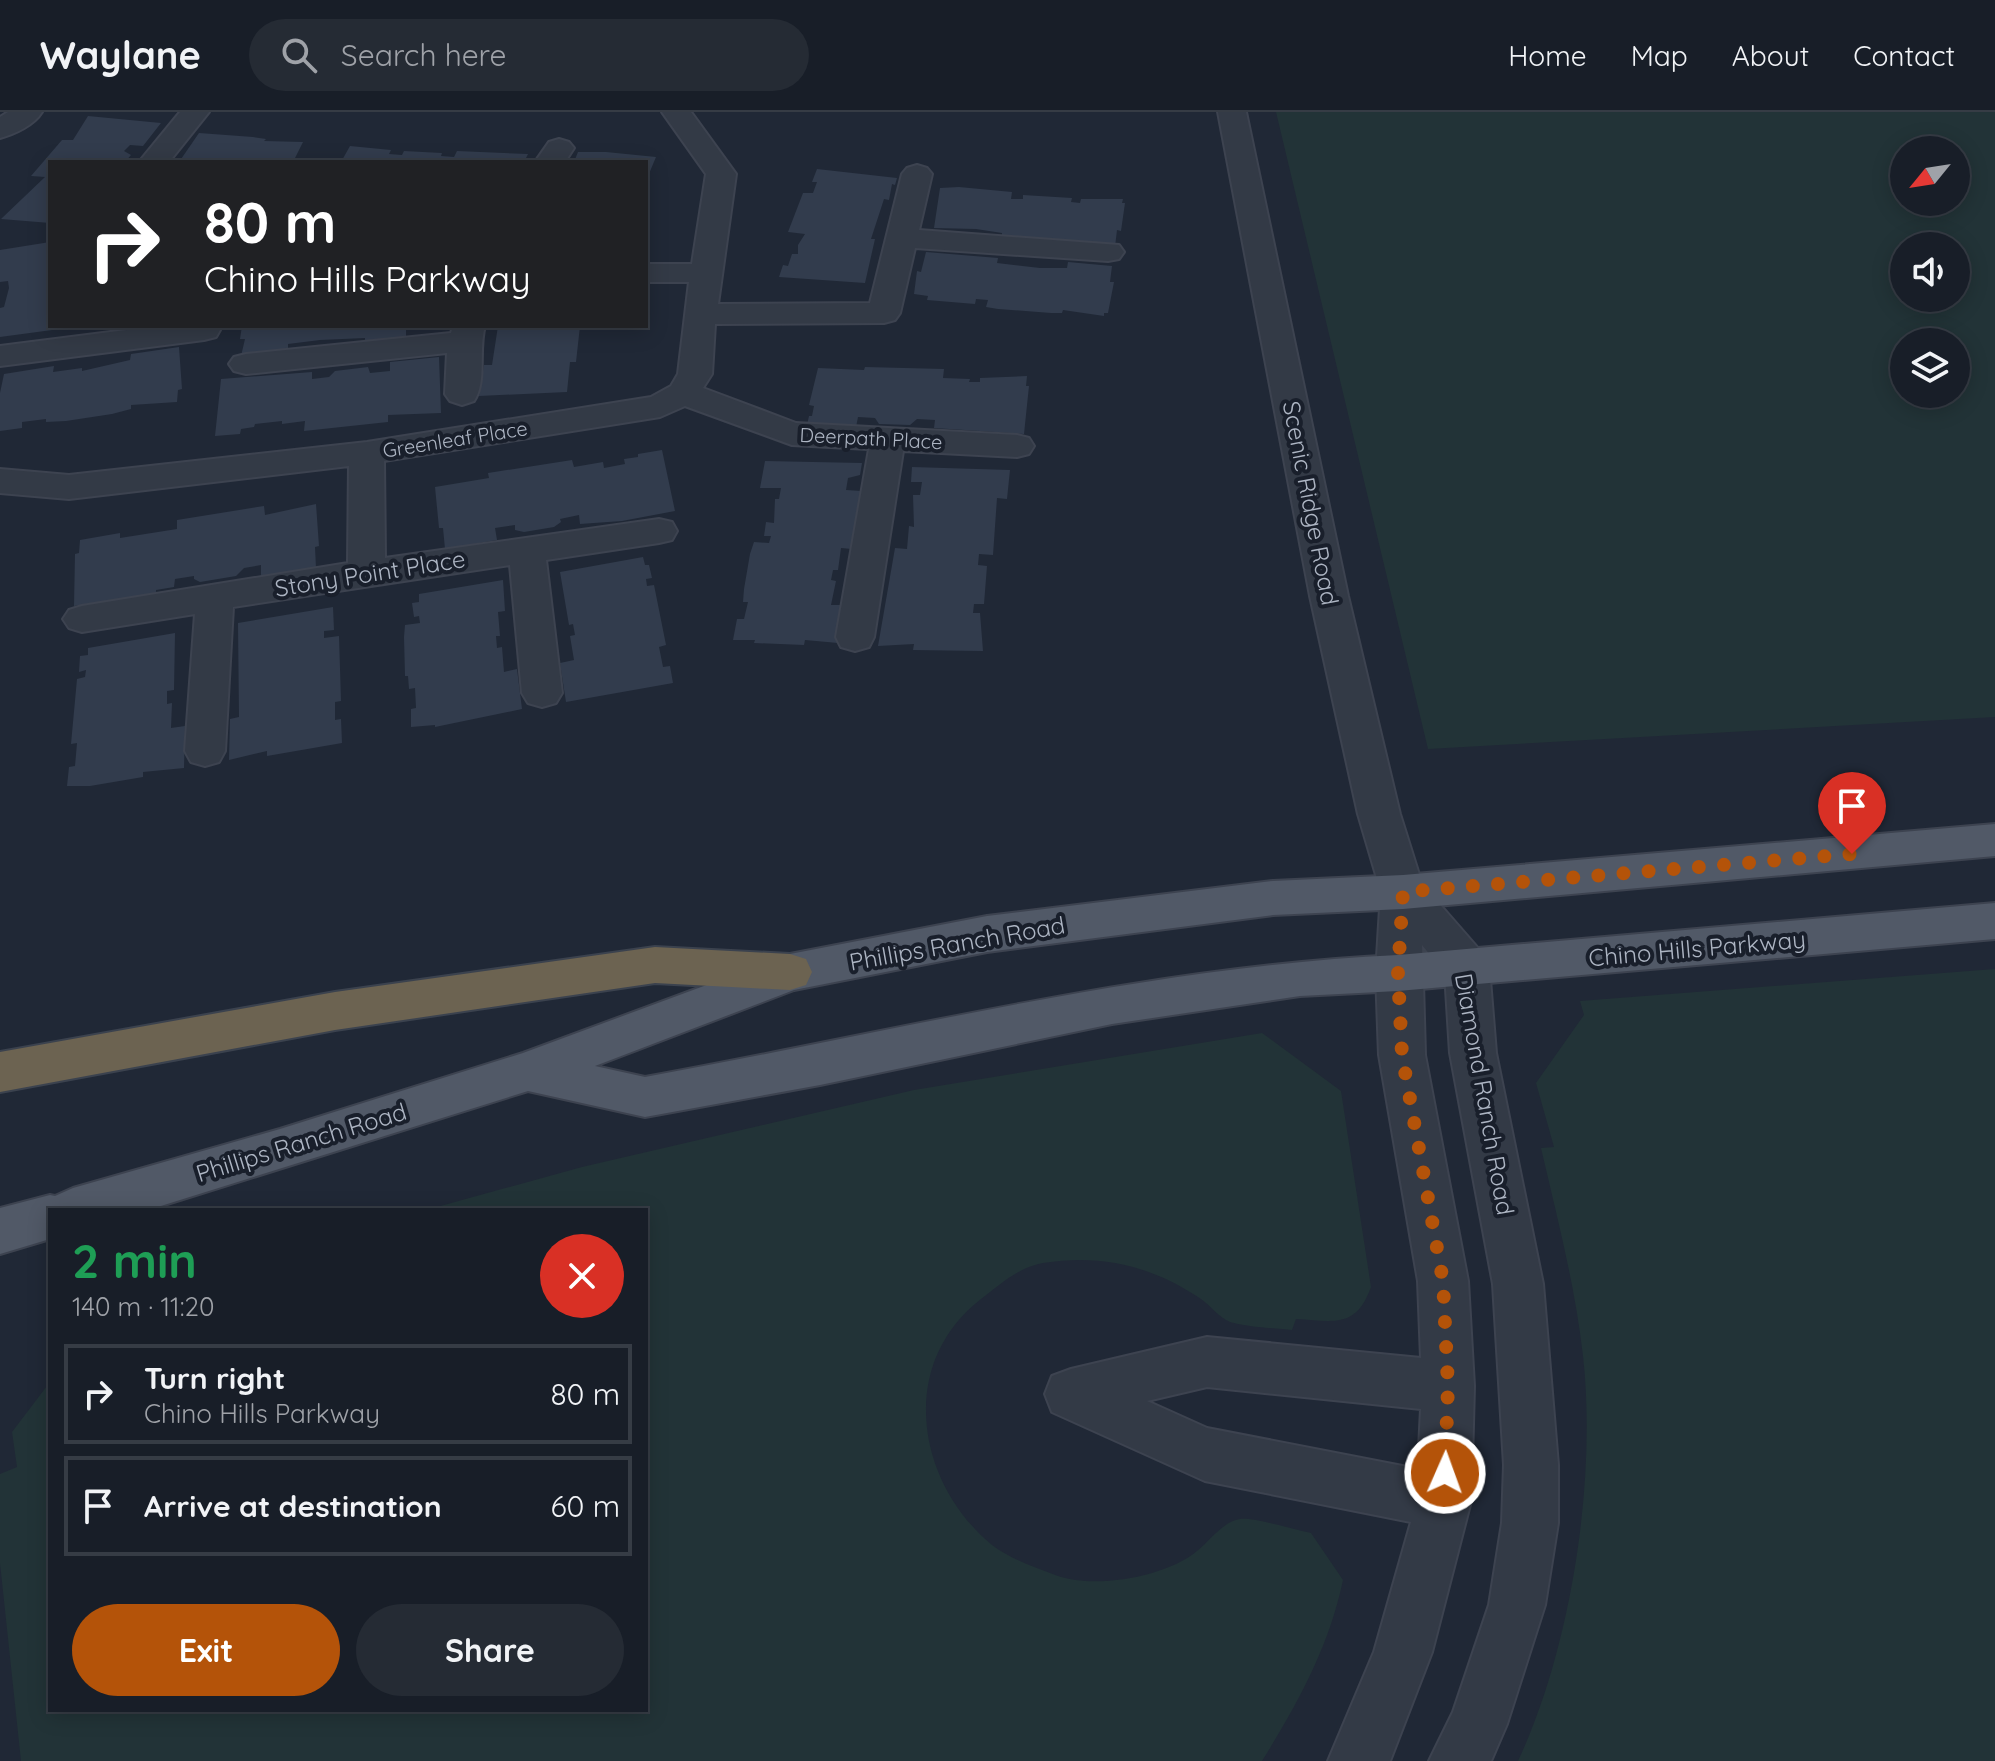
<!DOCTYPE html>
<html lang="en">
<head>
<meta charset="utf-8">
<style>
	body { margin:0; font-family:Quicksand,sans-serif; background:#252b34; color:#f1f3f6; height:100vh; display:flex; flex-direction:column; font-size:30px; white-space:nowrap }
	* { box-sizing:border-box; margin:0 }
	p { font-size:26px; color:#9fa2a8 }
	.icon { flex:none; width:44px; height:44px; fill:none; stroke:currentColor; stroke-width:2; stroke-linecap:round; stroke-linejoin:round }
	.map { position:relative; flex:1; overflow:hidden }
	.details { position:absolute; left:48px; top:1096px; width:600px; height:504px; display:flex; flex-direction:column; background:#181e28; border-radius:0px; box-shadow:0 4px 20px #0003,0 0 0 2px #363c45 }
	.details>* { flex:none }
	.banner { position:absolute; left:48px; top:48px; width:600px; height:168px; border-radius:0px; box-shadow:0 4px 20px #0003,0 0 0 2px #363c45; background:#202124; color:#fff; overflow:hidden }
	.needle { width:52px; rotate:240deg }
	.controls { position:absolute; left:1890px; top:24px; display:grid; gap:16px }
	.controls a { display:grid; place-items:center; width:80px; height:80px; border-radius:50%; background:#181e28; box-shadow:0 4px 20px #0003,0 0 0 2px #363c45; font-size:40px }
	.pin { position:absolute; display:grid; place-items:center; width:68px; height:68px; color:#fff; margin:-82px -34px; border-radius:50% 50% 50% 0; rotate:-45deg; box-shadow:0 0 8px #0007 }
	.pin .icon { rotate:45deg }
	.me { position:absolute; width:88px; margin:-44px; rotate:2deg; stroke-linejoin:round; filter:drop-shadow(0 0 6px #0008) }
	.turn { display:flex; align-items:center; gap:28px; height:168px; padding:0 24px; font-size:36px }
	.turn .icon { width:104px; height:104px; stroke-width:2.5 }
	.turn b { display:block; font-size:56px; line-height:68px }
	.round { display:grid; place-items:center; flex:none; width:84px; height:84px; border-radius:42px; background:#252b34 }
	.headline { display:flex; align-items:center; justify-content:space-between; height:136px; padding:0 24px }
	h1 { font-size:48px; font-weight:800; line-height:60px; color:#1e9e55 }
	.button { display:flex; gap:16px; margin-top:auto; padding:16px 24px }
	.button a { flex:1; height:92px; border-radius:48px; background:#b45309; color:#fff; font-size:32px; font-weight:800; line-height:92px; text-align:center }
	.button a+a { background:#252b34; color:#f1f3f6 }
	ul { padding:0; list-style:none }
	li { display:flex; align-items:center; gap:24px; height:100px; margin:0 16px 12px; padding:0 8px; border:4px solid #363c45; border-radius:0px }
	li div { flex:1 }
	li b { display:block; font-size:30px }
	li em { font-style:normal }
	header { display:flex; align-items:center; gap:48px; box-sizing:border-box; height:112px; padding:0 40px; background:#181e28; border-bottom:2px solid #363c45 }
	header strong { font-size:38px }
	nav { display:flex; gap:44px; margin-inline-start:auto; font-size:28px }
	.search { width:560px; height:72px; background:#252b34; display:flex; align-items:center; gap:20px; box-sizing:border-box; padding:0 28px; border-radius:44px; color:#9fa2a8; font-size:30px }
	.map>svg:first-child { display:block }
</style>
</head>
<body>
<header>
<strong>Waylane</strong>
<div class="search"><svg class="icon" aria-label="search" viewBox="0 0 24 24"><circle cx="10" cy="10" r="6"/><path d="M15 15l6 6"/></svg>Search here</div>
<nav><a>Home</a><a>Map</a><a>About</a><a>Contact</a></nav>
</header>
<div class="map">
<svg width="1995" height="1649" viewBox="0 0 1995 1649">
	<rect width="100%" height="100%" fill="#202836"/>
	<!-- green -->
	<g fill="#223337" fill-rule="evenodd">
		<path d="M 1276,0 L 1995,0 L 1995,605 L 1428,637 ZM 1904,38 L 1956,38 L 1956,90 L 1904,90 ZM 1956,134 L 1956,186 L 1904,186 L 1904,134 ZM 1904,230 L 1956,230 L 1956,282 L 1904,282 Z"/>
		<path d="M 1995,857 L 1995,1649 L 1518,1649 C 1571,1536 1597,1368 1583,1244 C 1575,1173 1557,1105 1541,1036 L 1554,1035 L 1536,971 L 1584,903 L 1580,889 Z"/>
		<path d="M 1262,921 L 1341,979 L 1371,1175 C 1356,1217 1334,1209 1296,1207 L 1292,1218 C 1276,1216 1238,1215 1226,1208 C 1216,1202 1208,1191 1198,1185 C 1149,1153 1100,1142 1043,1151 C 1019,1155 999,1173 981,1187 C 897,1252 916,1370 992,1433 C 1010,1447 1037,1456 1058,1464 C 1096,1477 1166,1465 1197,1439 C 1210,1429 1222,1410 1240,1407 C 1252,1405 1297,1418 1311,1421 L 1343,1468 C 1329,1535 1298,1591 1262,1649 L 21,1649 L 0,1451 L 0,1362 L 17,1355 L 12,1320 L 50,1270 L 50,1598 L 646,1598 L 646,1098 L 426,1098 L 582,1055 L 914,978 Z"/>
	</g>
	<!-- building -->
	<g fill="#323c4d">
		<path d="M 88,4 L 161,11 L 143,34 L 130,33 L 124,39 L 131,43 L 125,50 L 50,50 L 50,111 L 1,107 L 45,65 L 31,64 L 62,28 L 73,28 Z"/>
		<path d="M 199,21 L 253,25 L 266,27 L 264,29 L 303,30 L 293,50 L 179,50 Z"/>
		<path d="M 350,34 L 391,38 L 389,42 L 402,43 L 404,39 L 442,41 L 441,44 L 454,45 L 457,39 L 528,42 L 524,50 L 341,50 Z"/>
		<path d="M 578,40 L 606,40 L 656,45 L 646,69 L 646,50 L 574,50 Z"/>
		<path d="M 817,57 L 897,66 L 895,73 L 892,72 L 889,88 L 884,87 L 871,127 L 875,127 L 865,171 L 779,165 L 783,153 L 788,154 L 792,142 L 798,142 L 798,133 L 805,122 L 788,120 L 803,81 L 813,81 L 817,70 L 812,70 Z"/>
		<path d="M 959,75 L 1012,80 L 1011,87 L 1023,87 L 1023,83 L 1072,86 L 1071,90 L 1080,91 L 1081,87 L 1123,87 L 1122,91 L 1125,91 L 1121,119 L 1117,118 L 1115,135 L 1002,124 L 1002,121 L 976,117 L 934,116 L 940,76 Z"/>
		<path d="M 50,130 L 50,214 L 67,216 L 0,225 L 0,196 L 4,195 L 9,176 L 8,169 L 0,170 L 0,138 Z"/>
		<path d="M 926,140 L 998,146 L 997,151 L 1040,156 L 1067,156 L 1068,150 L 1112,154 L 1110,170 L 1114,170 L 1108,201 L 1104,201 L 1104,204 L 1063,198 L 1062,201 L 1051,201 L 998,197 L 986,195 L 988,188 L 976,187 L 975,192 L 927,188 L 928,184 L 914,182 L 917,159 L 921,160 Z"/>
		<path d="M 242,214 L 406,214 L 406,224 L 391,228 L 365,230 L 365,226 L 320,228 L 288,232 L 288,239 L 241,244 L 245,227 L 240,227 Z"/>
		<path d="M 498,214 L 580,214 L 576,250 L 570,250 L 567,280 L 479,284 L 484,253 L 492,253 Z"/>
		<path d="M 179,235 L 182,277 L 178,278 L 177,290 L 131,293 L 131,297 L 112,302 L 66,309 L 46,310 L 46,307 L 22,310 L 22,316 L 0,319 L 0,281 L 4,262 L 54,254 L 53,260 L 82,256 L 82,259 L 130,248 L 131,242 Z"/>
		<path d="M 439,245 L 441,301 L 388,303 L 388,310 L 304,319 L 305,309 L 282,312 L 282,309 L 255,312 L 254,315 L 241,317 L 240,322 L 215,324 L 221,267 L 312,260 L 312,267 L 329,265 L 335,259 L 368,255 L 370,261 L 390,259 L 390,250 Z"/>
		<path d="M 865,255 L 944,257 L 943,266 L 970,267 L 969,270 L 980,270 L 980,266 L 1027,264 L 1026,274 L 1029,274 L 1024,322 L 934,316 L 935,308 L 917,307 L 910,313 L 879,312 L 875,306 L 858,305 L 856,315 L 807,313 L 809,304 L 812,304 L 814,294 L 809,293 L 818,256 L 864,258 Z"/>
		<path d="M 662,338 L 675,399 L 622,409 L 580,412 L 579,403 L 560,407 L 561,410 L 554,415 L 524,420 L 515,418 L 515,413 L 495,416 L 497,428 L 445,437 L 443,416 L 439,416 L 435,375 L 489,366 L 488,361 L 572,348 L 574,355 L 603,350 L 604,356 L 625,352 L 624,347 L 638,345 L 638,342 Z"/>
		<path d="M 765,349 L 862,351 L 860,363 L 848,366 L 846,378 L 861,379 L 852,437 L 841,436 L 838,458 L 833,458 L 831,468 L 836,469 L 831,493 L 844,493 L 838,531 L 805,528 L 804,533 L 754,531 L 755,528 L 733,528 L 737,507 L 744,507 L 748,490 L 743,490 L 744,477 L 750,442 L 754,430 L 769,431 L 771,424 L 764,424 L 766,410 L 774,411 L 775,387 L 779,387 L 781,376 L 760,376 Z"/>
		<path d="M 912,355 L 1010,358 L 1007,387 L 997,386 L 993,443 L 979,442 L 978,453 L 987,454 L 984,492 L 974,492 L 973,501 L 980,501 L 983,539 L 913,538 L 914,532 L 878,534 L 895,436 L 907,437 L 909,414 L 914,415 L 913,383 L 920,383 L 922,370 L 911,370 Z"/>
		<path d="M 316,392 L 319,434 L 315,435 L 316,456 L 261,465 L 261,453 L 244,456 L 236,464 L 200,470 L 194,467 L 194,464 L 175,467 L 174,475 L 156,478 L 156,481 L 74,494 L 75,442 L 79,441 L 80,428 L 120,421 L 120,426 L 177,417 L 177,408 L 264,394 L 265,403 Z"/>
		<path d="M 643,445 L 645,453 L 649,453 L 652,466 L 646,467 L 647,474 L 654,473 L 666,533 L 659,535 L 663,555 L 670,554 L 673,571 L 566,590 L 560,551 L 574,548 L 570,524 L 575,523 L 573,512 L 569,513 L 560,460 Z"/>
		<path d="M 503,468 L 505,499 L 498,500 L 500,524 L 496,524 L 497,536 L 502,535 L 504,560 L 517,557 L 522,597 L 435,615 L 435,613 L 411,615 L 411,597 L 416,596 L 415,576 L 409,577 L 408,564 L 405,564 L 404,525 L 405,513 L 420,511 L 419,504 L 414,505 L 412,491 L 419,490 L 419,482 Z"/>
		<path d="M 333,495 L 334,518 L 324,519 L 324,526 L 339,524 L 341,589 L 335,590 L 335,608 L 341,607 L 342,631 L 267,644 L 267,639 L 229,648 L 230,607 L 239,605 L 238,511 Z"/>
		<path d="M 175,521 L 174,578 L 167,579 L 167,592 L 172,591 L 171,616 L 185,614 L 184,656 L 143,660 L 143,665 L 90,674 L 67,674 L 69,655 L 75,654 L 77,631 L 71,632 L 77,567 L 85,565 L 86,558 L 79,560 L 80,544 L 88,543 L 88,536 Z"/>
	</g>
	<g fill="none" stroke-linecap="round" stroke-linejoin="round">
		<!-- minor casing -->
		<g stroke="#3d4350" stroke-width="4">
			<g id="minor">
				<path d="M 8,0 L 42,0 C 34,13 15,22 0,26 L 0,5 Z"/>
				<path d="M 180,0 L 209,0 L 169,50 L 139,50 Z"/>
				<path d="M 662,0 L 691,0 L 736,62 L 718,192 L 870,191 L 902,62 L 907,56 L 917,53 L 927,56 L 932,62 L 919,118 L 1119,133 L 1124,140 L 1119,147 L 1108,149 L 915,136 L 900,201 L 895,208 L 884,211 L 715,212 L 712,262 L 703,276 L 796,311 L 1017,323 L 1029,326 L 1034,334 L 1029,342 L 1017,345 L 903,339 L 874,525 L 869,535 L 855,539 L 841,535 L 836,525 L 869,337 L 792,333 L 685,294 L 660,305 L 384,349 L 385,446 L 659,407 L 672,410 L 677,419 L 672,428 L 659,431 L 546,448 L 562,581 L 556,591 L 542,595 L 528,591 L 522,581 L 510,453 L 233,495 L 225,639 L 219,650 L 205,654 L 191,650 L 185,639 L 195,502 L 82,520 L 69,516 L 63,507 L 69,498 L 82,494 L 348,451 L 349,354 L 69,387 L 0,381 L 0,357 L 69,363 L 367,330 L 651,285 L 671,274 L 678,262 L 689,170 L 646,170 L 646,152 L 692,152 L 706,62 Z"/>
				<path d="M 1218,0 L 1246,0 L 1348,484 L 1400,702 L 1422,772 L 1483,842 L 1489,855 L 1496,941 L 1543,1172 L 1558,1353 L 1558,1411 L 1545,1493 L 1507,1612 L 1491,1649 L 1429,1649 L 1453,1600 L 1489,1493 L 1502,1411 L 1504,1353 L 1493,1172 L 1450,941 L 1445,861 L 1422,833 L 1425,943 L 1468,1169 L 1474,1274 L 1471,1389 L 1432,1540 L 1390,1649 L 1328,1649 L 1374,1540 L 1411,1410 L 1205,1369 L 1052,1300 L 1045,1282 L 1052,1264 L 1071,1257 L 1207,1225 L 1421,1246 L 1418,1169 L 1379,943 L 1376,861 L 1381,780 L 1358,702 L 1310,484 ZM 1207,1275 L 1421,1297 L 1418,1357 L 1207,1316 L 1147,1289 Z"/>
				<path d="M 559,27 L 569,30 L 574,36 L 565,50 L 535,50 L 549,30 Z"/>
				<path d="M 158,214 L 218,214 L 220,218 L 216,225 L 204,228 L 0,254 L 0,234 Z"/>
				<path d="M 453,214 L 485,214 C 478,237 487,270 474,289 L 462,293 L 450,289 L 445,282 L 447,241 L 246,262 L 234,259 L 229,252 L 234,245 L 246,242 L 451,221 Z"/>
			</g>
		</g>
		<!-- major casing -->
		<g stroke="#3d4350" stroke-width="4">
			<path id="major" d="M 1995,712 L 1995,744 L 1403,797 L 1273,803 L 987,840 L 794,878 L 595,954 L 645,965 C 895,920 1144,855 1398,843 L 1995,791 L 1995,827 L 1398,879 L 1300,884 L 1112,912 L 820,973 L 645,1005 L 528,979 L 148,1098 L 50,1098 L 50,1127 L 0,1142 L 0,1096 L 50,1083 L 55,1084 L 73,1076 L 280,1017 L 523,941 L 790,842 L 987,804 L 1273,769 L 1403,763 Z"/>
		</g>
		<!-- highway casing -->
		<g stroke="#3b424e" stroke-width="4">
			<path id="highway" d="M 655,835 L 790,842 L 806,847 L 812,860 L 806,873 L 790,878 L 655,871 L 335,918 L 0,980 L 0,940 L 335,880 Z"/>
		</g>
		<!-- minor -->
		<use href="#minor" fill="#333a46" fill-rule="evenodd"/>
		<!-- major -->
		<use href="#major" fill="#515967" fill-rule="evenodd"/>
		<!-- highway -->
		<use href="#highway" fill="#6c6351" fill-rule="evenodd"/>
	</g>
	<g fill="none" stroke-linecap="round" stroke-linejoin="round">
		<!-- route -->
		<path stroke="#b45309" stroke-width="14" stroke-dasharray="0 25.2" d="M 1445,1361 L 1448,1274 L 1443,1169 L 1402,943 L 1398,861 L 1403,780 L 1852,742"/>
	</g>
	<g text-anchor="middle" dominant-baseline="central" stroke-width="8" stroke-linejoin="round" paint-order="stroke">
		<!-- far-street labels -->
		<g font-size="20" fill="#adb5c3" stroke="#191f2b">
			<text transform="translate(871 326) rotate(3)">Deerpath Place</text>
			<text transform="translate(455 327) rotate(-9)">Greenleaf Place</text>
		</g>
		<!-- street labels -->
		<g font-size="24" fill="#adb5c3" stroke="#191f2b">
			<text transform="translate(1311 391) rotate(79)">Scenic Ridge Road</text>
			<text transform="translate(370 461) rotate(-9)">Stony Point Place</text>
			<text transform="translate(957 831) rotate(-10)">Phillips Ranch Road</text>
			<text transform="translate(1697 836) rotate(-5)">Chino Hills Parkway</text>
			<text transform="translate(1485 982) rotate(80)">Diamond Ranch Road</text>
			<text transform="translate(301 1030) rotate(-17)">Phillips Ranch Road</text>
		</g>
	</g>
</svg>
<div class="controls">
<a><svg class="needle" viewBox="-14 -14 28 28"><path d="M0-13l5 13h-10z" fill="#e53935"/><path d="M0 13l5-13h-10z" fill="#9fa2a8"/></svg></a>
<a><svg class="icon" aria-label="sound" viewBox="0 0 24 24"><path d="M4 9h4l5-4v14l-5-4H4zM17 9q2 3 0 6"/></svg></a>
<a><svg class="icon" aria-label="layers" viewBox="0 0 24 24"><path d="M12 4l9 5-9 5-9-5zM3 14l9 5 9-5"/></svg></a>
</div>
<div class="pin" style="left:1852px;top:742px;background:#d93025"><svg class="icon" aria-label="arrive" viewBox="0 0 24 24"><path d="M6 21V4h12l-3 4 3 4H6"/></svg></div>
<svg class="me" style="left:1445px;top:1361px" viewBox="-20 -20 40 40"><circle r="17" fill="#b45309" stroke="#fff" stroke-width="3"/><path d="M0-11L8 9 0 5-8 9z" fill="#fff"/></svg>
<div class="banner">
<div class="turn"><svg class="icon" aria-label="right" viewBox="0 0 24 24"><path d="M7 20v-9h11M14 6l5 5-5 5"/></svg><div><b>80 m</b>Chino Hills Parkway</div></div>
</div>
<section class="details">
<div class="headline"><div><h1>2 min</h1><p>140 m · 11:20</p></div><a class="round" style="background:#d93025;color:#fff"><svg class="icon" aria-label="close" viewBox="0 0 24 24"><path d="M6 6l12 12M18 6L6 18"/></svg></a></div>
<ul>
<li><svg class="icon" aria-label="right" viewBox="0 0 24 24"><path d="M7 20v-9h11M14 6l5 5-5 5"/></svg><div><b>Turn right</b><p>Chino Hills Parkway</p></div><em>80 m</em></li>
<li><svg class="icon" aria-label="arrive" viewBox="0 0 24 24"><path d="M6 21V4h12l-3 4 3 4H6"/></svg><div><b>Arrive at destination</b></div><em>60 m</em></li>
</ul>
<div class="button"><a>Exit</a><a>Share</a></div>
</section>
</div>
</body>
</html>
